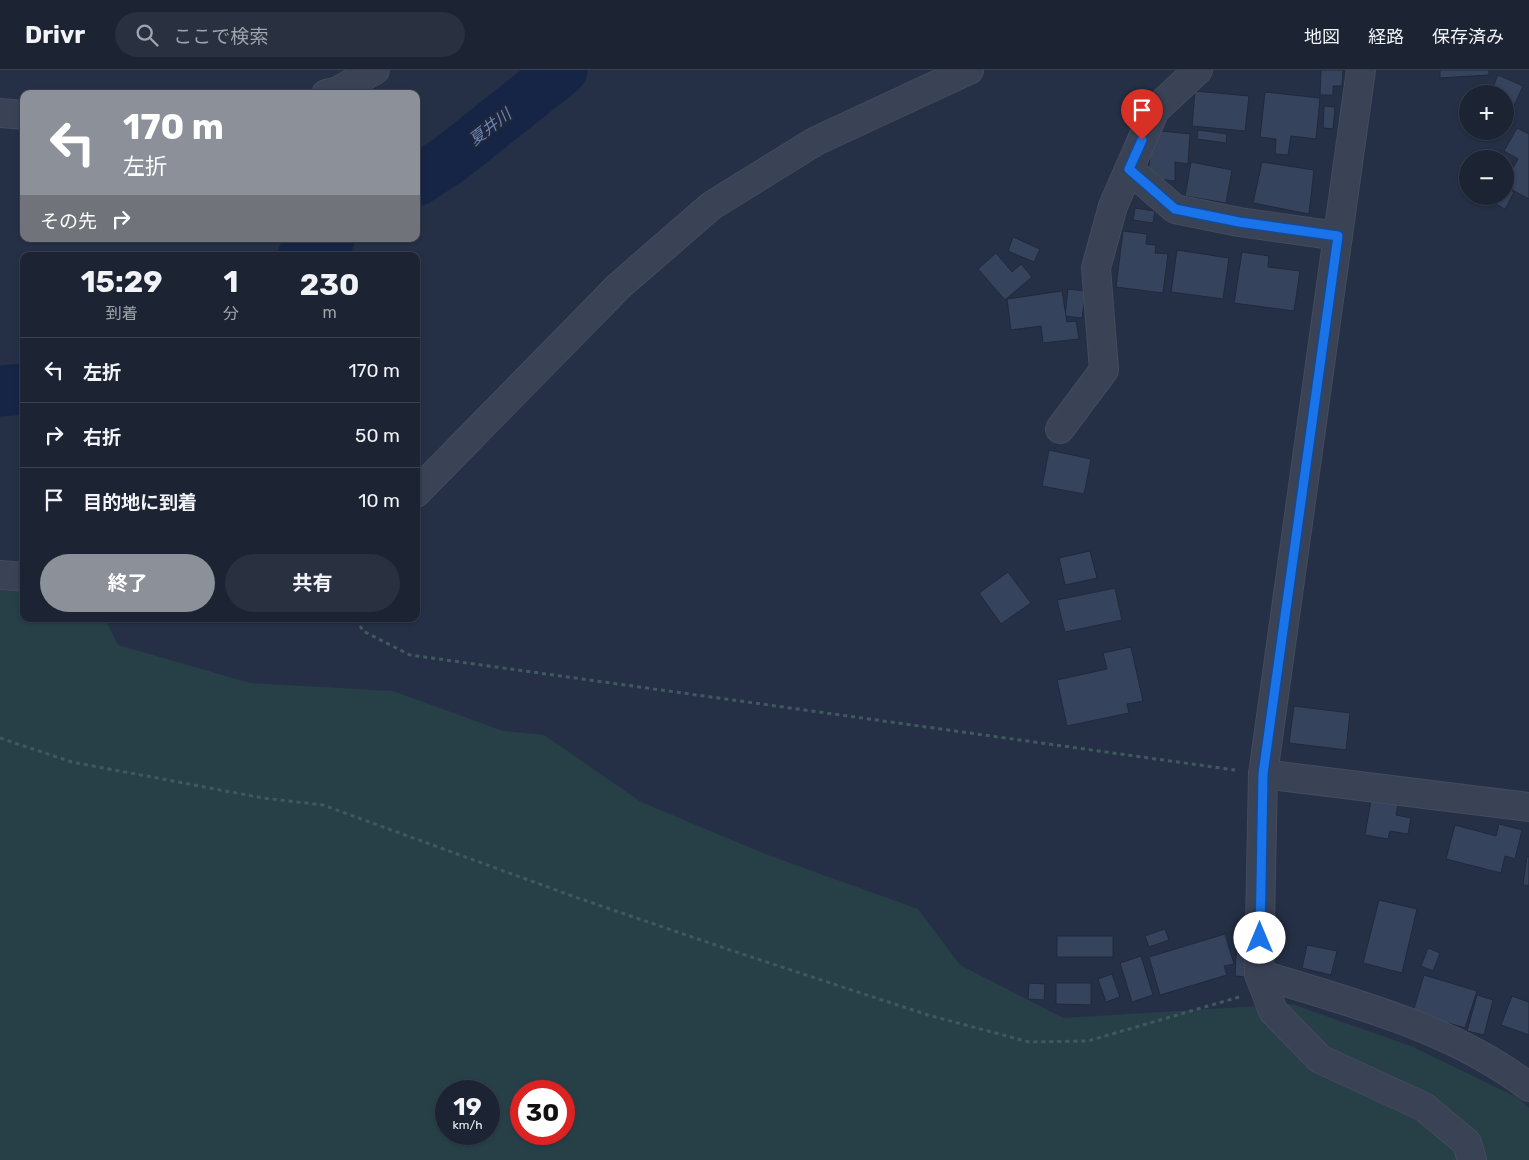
<!DOCTYPE html>
<html lang="ja">
<head>
<meta charset="utf-8">
<style>
	body { margin:0; font-family:Rubik,"Noto Sans JP",sans-serif; background:#293040; color:#f1f3f6; height:100vh; display:flex; flex-direction:column; font-size:19px; white-space:nowrap }
	* { box-sizing:border-box; margin:0 }
	p { font-size:16px; color:#a0a4ac }
	.icon { flex:none; width:28px; height:28px; fill:none; stroke:currentColor; stroke-width:2; stroke-linecap:round; stroke-linejoin:round }
	.map { position:relative; flex:1; overflow:hidden }
	.panel { position:absolute; left:20px; top:182px; width:400px; height:370px; display:flex; flex-direction:column; background:#1c2434; border-radius:10px; box-shadow:0 1px 4px #0004,0 0 0 1px #3a414f }
	.panel>* { flex:none }
	.banner { position:absolute; left:20px; top:20px; width:400px; height:152px; border-radius:10px; box-shadow:0 1px 4px #0004,0 0 0 1px #3a414f; background:#8c9099; color:#fff; overflow:hidden }
	.buttons { position:absolute; left:1459px; top:15px; display:grid; gap:10px }
	.buttons a { display:grid; place-items:center; width:55px; height:55px; border-radius:50%; background:#1c2434; box-shadow:0 1px 4px #0004,0 0 0 1px #3a414f; font-size:25px }
	.speed { position:absolute; left:435px; top:1010px; display:flex; gap:10px; font-size:25px; font-weight:700; text-align:center }
	.speed>* { display:grid; place-content:center; width:65px; height:65px; border-radius:50%; background:#1c2434; box-shadow:0 1px 4px #0004,0 0 0 1px #3a414f; line-height:1 }
	.speed small { font-size:12px; font-weight:400 }
	.speed .limit { border:8px solid #d22; background:#fff; color:#111 }
	.pin { position:absolute; display:grid; place-items:center; width:42px; height:42px; color:#fff; margin:-51px -21px; border-radius:50% 50% 50% 0; rotate:-45deg; box-shadow:0 0 5px #0007 }
	.pin .icon { rotate:45deg }
	.me { position:absolute; width:55px; margin:-28px; rotate:0deg; stroke-linejoin:round; filter:drop-shadow(0 0 4px #0008) }
	.turn { display:flex; align-items:center; gap:18px; height:105px; padding:0 20px; font-size:22px }
	.turn .icon { width:65px; height:65px; stroke-width:2.5 }
	.turn b { display:block; font-size:35px; line-height:42px }
	.then { display:flex; align-items:center; height:48px; padding:0 20px; background:#0003; gap:10px; font-size:19px }
	.eta { display:flex; justify-content:space-evenly; align-items:center; height:85px; text-align:center }
	.eta b { font-size:30px; font-weight:700; line-height:35px }
	.action { display:flex; gap:10px; margin-top:auto; padding:10px 20px }
	.action a { flex:1; height:58px; border-radius:30px; background:#8c9099; color:#fff; font-size:20px; font-weight:700; line-height:58px; text-align:center }
	.action a+a { background:#293040; color:#f1f3f6 }
	ul { padding:0; list-style:none }
	li { display:flex; align-items:center; gap:15px; height:65px; padding:0 20px; border-top:1px solid #3a414f }
	li div { flex:1 }
	li b { display:block; font-size:19px }
	li em { font-style:normal }
	header { display:flex; align-items:center; gap:30px; box-sizing:border-box; height:70px; padding:0 25px; background:#1c2434; border-bottom:1px solid #3a414f }
	header strong { font-size:24px }
	nav { display:flex; gap:28px; margin-inline-start:auto; font-size:18px }
	.search { width:350px; height:45px; background:#293040; display:flex; align-items:center; gap:12px; box-sizing:border-box; padding:0 18px; border-radius:28px; color:#a0a4ac; font-size:19px }
	.map>svg:first-child { display:block }
</style>
</head>
<body>
<header>
<strong>Drivr</strong>
<div class="search"><svg class="icon" aria-label="search" viewBox="0 0 24 24"><circle cx="10" cy="10" r="6"/><path d="M15 15l6 6"/></svg>ここで検索</div>
<nav><a>地図</a><a>経路</a><a>保存済み</a></nav>
</header>
<div class="map">
<svg width="1529" height="1090" viewBox="0 0 1529 1090">
	<rect width="100%" height="100%" fill="#253046"/>
	<!-- green -->
	<path fill="#274047" fill-rule="evenodd" d="M 0,520 L 24,523 L 24,549 L 105,549 L 118,575 L 250,613 L 393,621 L 503,661 L 544,665 L 641,732 L 765,784 L 918,839 L 960,895 L 1063,948 L 1292,934 L 1413,977 L 1518,1028 L 1529,1038 L 1529,1090 L 0,1090 ZM 446,1021 L 489,1021 L 489,1064 L 446,1064 ZM 521,1021 L 564,1021 L 564,1064 L 521,1064 Z"/>
	<g fill="none" stroke-linecap="round" stroke-linejoin="round">
		<!-- river -->
		<g stroke="#162546" stroke-width="51">
			<path d="M 416,111 L 450,89 L 562,0"/>
			<path d="M 303,186 L 329,169"/>
			<path d="M 0,321 L 24,319"/>
		</g>
	</g>
	<!-- building -->
	<g fill="#36435c" stroke="#20293d">
		<path d="M 1321,0 L 1343,0 L 1342,16 L 1333,16 L 1333,25 L 1320,25 Z"/>
		<path d="M 1440,0 L 1489,0 L 1489,5 L 1440,8 Z"/>
		<path d="M 1498,5 L 1523,16 L 1511,42 L 1505,39 L 1505,24 L 1490,24 Z"/>
		<path d="M 1195,21 L 1249,26 L 1245,61 L 1192,56 Z"/>
		<path d="M 1265,22 L 1320,28 L 1316,69 L 1291,66 L 1288,85 L 1275,84 L 1276,69 L 1260,67 Z"/>
		<path d="M 1324,36 L 1335,37 L 1333,59 L 1323,58 Z"/>
		<path d="M 1517,58 L 1529,64 L 1529,129 L 1505,116 L 1505,112 L 1518,89 L 1504,81 Z"/>
		<path d="M 1152,60 L 1190,64 L 1188,94 L 1175,92 L 1175,111 L 1148,108 Z"/>
		<path d="M 1198,60 L 1227,64 L 1226,73 L 1197,69 Z"/>
		<path d="M 1191,92 L 1232,100 L 1226,133 L 1185,126 Z"/>
		<path d="M 1262,92 L 1314,100 L 1309,144 L 1253,133 Z"/>
		<path d="M 1505,117 L 1514,122 L 1505,139 L 1481,126 L 1505,126 Z"/>
		<path d="M 1135,138 L 1155,141 L 1153,153 L 1133,150 Z"/>
		<path d="M 1123,161 L 1147,164 L 1146,174 L 1156,175 L 1155,183 L 1168,184 L 1163,223 L 1116,217 Z"/>
		<path d="M 1013,167 L 1040,179 L 1034,192 L 1008,181 Z"/>
		<path d="M 1177,180 L 1229,188 L 1223,229 L 1171,222 Z"/>
		<path d="M 1242,182 L 1269,186 L 1268,197 L 1300,201 L 1294,241 L 1234,233 Z"/>
		<path d="M 996,183 L 1012,202 L 1021,194 L 1032,207 L 1005,230 L 978,199 Z"/>
		<path d="M 1068,219 L 1086,221 L 1082,248 L 1065,246 Z"/>
		<path d="M 1062,221 L 1067,252 L 1076,251 L 1079,269 L 1043,273 L 1041,256 L 1011,260 L 1007,229 Z"/>
		<path d="M 1049,380 L 1091,389 L 1084,424 L 1042,416 Z"/>
		<path d="M 1090,481 L 1097,508 L 1065,515 L 1059,488 Z"/>
		<path d="M 1008,502 L 1031,533 L 1001,554 L 979,523 Z"/>
		<path d="M 1115,518 L 1122,550 L 1065,562 L 1057,530 Z"/>
		<path d="M 1131,577 L 1143,631 L 1127,634 L 1129,643 L 1067,656 L 1057,610 L 1107,599 L 1103,583 Z"/>
		<path d="M 1294,636 L 1350,643 L 1346,680 L 1289,673 Z"/>
		<path d="M 1371,730 L 1398,735 L 1396,745 L 1411,748 L 1408,764 L 1390,761 L 1388,769 L 1365,765 Z"/>
		<path d="M 1499,754 L 1522,760 L 1515,789 L 1505,786 L 1501,803 L 1446,789 L 1455,755 L 1496,766 Z"/>
		<path d="M 1527,786 L 1529,787 L 1529,816 L 1523,815 Z"/>
		<path d="M 1379,830 L 1417,839 L 1402,903 L 1363,893 Z"/>
		<path d="M 1165,859 L 1169,870 L 1149,877 L 1145,866 Z"/>
		<path d="M 1225,864 L 1234,894 L 1224,896 L 1227,905 L 1160,925 L 1149,887 Z"/>
		<rect x="1057" y="866" width="56" height="21"/>
		<path d="M 1237,870 L 1249,870 L 1247,907 L 1235,906 Z"/>
		<path d="M 1307,875 L 1337,881 L 1331,905 L 1302,898 Z"/>
		<path d="M 1428,878 L 1440,883 L 1433,901 L 1421,896 Z"/>
		<path d="M 1141,886 L 1153,925 L 1132,932 L 1120,893 Z"/>
		<path d="M 1112,904 L 1120,927 L 1106,932 L 1098,909 Z"/>
		<path d="M 1424,905 L 1477,921 L 1465,958 L 1413,942 Z"/>
		<path d="M 1029,913 L 1045,914 L 1044,930 L 1028,929 Z"/>
		<path d="M 1056,913 L 1091,913 L 1091,935 L 1056,934 Z"/>
		<path d="M 1477,925 L 1493,930 L 1484,965 L 1467,961 Z"/>
		<path d="M 1512,926 L 1529,932 L 1529,965 L 1501,955 Z"/>
	</g>
	<g fill="none" stroke-linecap="round" stroke-linejoin="round">
		<!-- minor casing -->
		<g stroke="#434b5e" stroke-width="30">
			<g id="minor">
				<path d="M 1361,0 L 1263,704 L 1259,904 L 1273,941 L 1320,989 L 1424,1037 L 1467,1073 L 1472,1090"/>
				<path d="M 326,24 L 338,21 L 375,0"/>
				<path d="M 0,43 L 24,45"/>
				<path d="M 1129,99 L 1175,139 L 1239,152 L 1338,166"/>
				<path d="M 1060,359 L 1104,300 L 1096,198 L 1113,136 L 1155,40 L 1198,0"/>
				<path d="M 416,423 L 619,216 L 711,136 L 816,71 L 969,0"/>
				<path d="M 0,505 L 24,507"/>
				<path d="M 1263,704 L 1529,737"/>
				<path d="M 1259,904 C 1352,933 1451,957 1529,1017"/>
			</g>
		</g>
		<!-- path -->
		<g stroke="#40595e" stroke-width="3" stroke-dasharray="4 4" stroke-linecap="butt">
			<path d="M 356,549 L 363,561 L 410,585 L 1235,700"/>
			<path d="M 0,668 L 72,692 L 263,728 L 323,735 L 575,827 L 733,881 L 928,945 L 1029,972 L 1088,971 L 1239,927"/>
		</g>
		<!-- minor -->
		<use href="#minor" stroke="#3a4255" stroke-width="28"/>
	</g>
	<g fill="none" stroke-linecap="round" stroke-linejoin="round">
		<!-- route casing -->
		<g stroke="#114b97" stroke-width="12">
			<path id="route" d="M 1142,70 L 1129,99 L 1175,139 L 1239,152 L 1338,166 L 1263,704 L 1260,868"/>
		</g>
		<!-- route -->
		<use href="#route" stroke="#1a73e8" stroke-width="9"/>
	</g>
	<g text-anchor="middle" dominant-baseline="central" stroke-width="5" stroke-linejoin="round" paint-order="stroke">
		<!-- water labels -->
		<g font-size="16" font-style="italic" fill="#6e83b0" stroke="#1e273b">
			<text transform="translate(490 57) rotate(-38)">夏井川</text>
		</g>
	</g>
</svg>
<div class="buttons">
<a>+</a>
<a>−</a>
</div>
<div class="speed"><div>19<small>km/h</small></div><div class="limit">30</div></div>
<div class="pin" style="left:1142px;top:70px;background:#d93025"><svg class="icon" aria-label="arrive" viewBox="0 0 24 24"><path d="M6 21V4h12l-3 4 3 4H6"/></svg></div>
<svg class="me" style="left:1260px;top:868px" viewBox="-20 -20 40 40"><circle r="19" fill="#fff"/><path d="M0-13L10 11 0 6-10 11z" fill="#1a73e8"/></svg>
<div class="banner">
<div class="turn"><svg class="icon" aria-label="left" viewBox="0 0 24 24"><path d="M17 20v-9H6M10 6l-5 5 5 5"/></svg><div><b>170 m</b>左折</div></div>
<div class="then">その先<svg class="icon" aria-label="right" viewBox="0 0 24 24"><path d="M7 20v-9h11M14 6l5 5-5 5"/></svg></div>
</div>
<section class="panel">
<div class="eta">
<div><b>15:29</b><p>到着</p></div>
<div><b>1</b><p>分</p></div>
<div><b>230</b><p>m</p></div>
</div>
<ul>
<li><svg class="icon" aria-label="left" viewBox="0 0 24 24"><path d="M17 20v-9H6M10 6l-5 5 5 5"/></svg><div><b>左折</b></div><em>170 m</em></li>
<li><svg class="icon" aria-label="right" viewBox="0 0 24 24"><path d="M7 20v-9h11M14 6l5 5-5 5"/></svg><div><b>右折</b></div><em>50 m</em></li>
<li><svg class="icon" aria-label="arrive" viewBox="0 0 24 24"><path d="M6 21V4h12l-3 4 3 4H6"/></svg><div><b>目的地に到着</b></div><em>10 m</em></li>
</ul>
<div class="action"><a>終了</a><a>共有</a></div>
</section>
</div>
</body>
</html>
